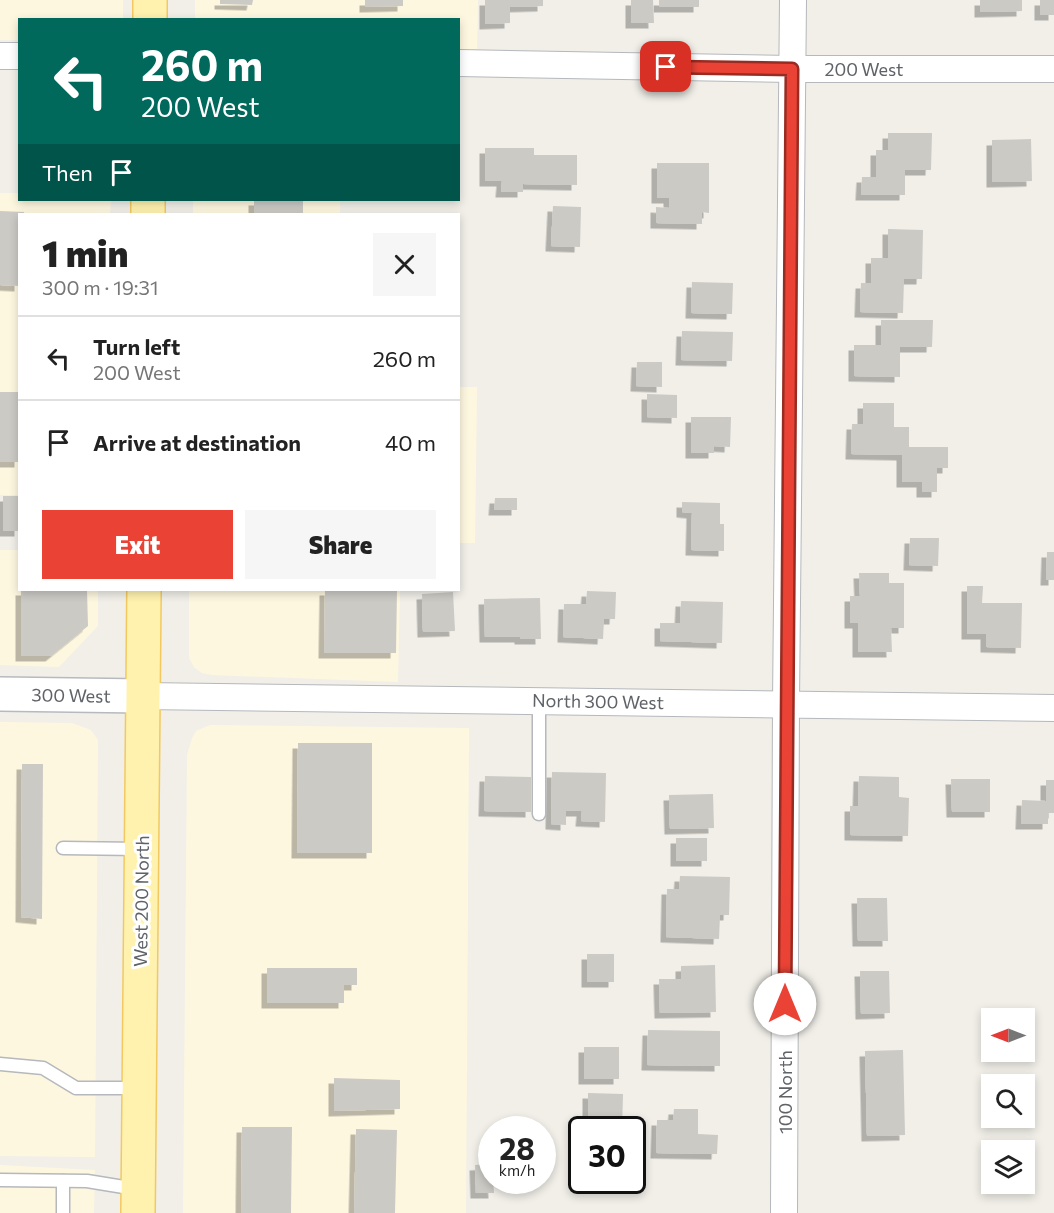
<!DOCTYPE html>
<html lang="en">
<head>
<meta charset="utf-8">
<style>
	body { margin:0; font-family:Commissioner,sans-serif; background:#f6f6f6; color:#222; height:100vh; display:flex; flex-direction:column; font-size:22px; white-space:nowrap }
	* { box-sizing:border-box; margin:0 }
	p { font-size:20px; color:#767676 }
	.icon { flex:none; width:33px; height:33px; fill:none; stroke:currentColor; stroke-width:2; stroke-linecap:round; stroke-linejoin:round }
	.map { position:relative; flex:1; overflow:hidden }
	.panel { position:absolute; left:18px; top:213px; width:442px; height:378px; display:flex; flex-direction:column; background:#fff; border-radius:0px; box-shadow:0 3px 9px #0003 }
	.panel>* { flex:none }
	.guide { position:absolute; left:18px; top:18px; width:442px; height:183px; border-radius:0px; box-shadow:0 3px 9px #0003; background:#00695c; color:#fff; overflow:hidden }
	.needle { width:39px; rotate:270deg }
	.fabs { position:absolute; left:981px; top:1008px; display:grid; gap:12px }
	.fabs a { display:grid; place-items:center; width:54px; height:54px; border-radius:0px; background:#fff; box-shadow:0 3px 9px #0003; font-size:30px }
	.speed { position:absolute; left:478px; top:1116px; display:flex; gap:12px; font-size:30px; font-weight:700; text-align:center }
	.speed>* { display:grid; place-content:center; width:78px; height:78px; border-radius:50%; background:#fff; box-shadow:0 3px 9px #0003; line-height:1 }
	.speed small { font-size:15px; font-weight:400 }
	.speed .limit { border:3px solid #111; border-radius:9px; background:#fff; color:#111 }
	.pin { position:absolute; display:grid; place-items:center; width:51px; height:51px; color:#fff; margin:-26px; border-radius:12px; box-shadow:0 3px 9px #0006 }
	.me { position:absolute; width:66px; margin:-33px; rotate:0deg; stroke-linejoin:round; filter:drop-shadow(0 0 4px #0008) }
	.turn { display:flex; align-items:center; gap:21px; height:126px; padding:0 24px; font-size:27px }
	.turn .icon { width:78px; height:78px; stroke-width:2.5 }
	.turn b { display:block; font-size:42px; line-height:51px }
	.then { display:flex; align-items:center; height:57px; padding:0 24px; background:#0003; gap:12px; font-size:22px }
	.round { display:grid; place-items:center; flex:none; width:63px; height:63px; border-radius:0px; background:#f6f6f6 }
	.overview { display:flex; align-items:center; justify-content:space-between; height:102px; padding:0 24px }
	h1 { font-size:36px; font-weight:800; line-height:45px }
	.button { display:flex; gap:12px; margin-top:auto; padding:12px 24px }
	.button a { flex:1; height:69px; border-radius:0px; background:#ea4335; color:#fff; font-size:24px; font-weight:800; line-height:69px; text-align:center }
	.button a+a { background:#f6f6f6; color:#222 }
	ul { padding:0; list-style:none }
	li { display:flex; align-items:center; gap:18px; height:84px; padding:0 24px; border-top:2px solid #e0e0e0 }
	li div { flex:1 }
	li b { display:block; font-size:22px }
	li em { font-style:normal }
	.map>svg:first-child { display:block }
</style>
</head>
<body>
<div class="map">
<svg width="1054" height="1213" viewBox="0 0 1054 1213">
	<defs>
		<filter id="shadow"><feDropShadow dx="-5.5" dy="5.5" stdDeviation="0" flood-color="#0004"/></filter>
	</defs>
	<rect width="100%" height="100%" fill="#f1efe8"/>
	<!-- commercial -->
	<g fill="#fef7e0">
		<path d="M 0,0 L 123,0 L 123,19 L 20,20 L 19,40 L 0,40 Z"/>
		<path d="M 195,0 L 478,0 L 477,49 L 459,49 L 459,20 L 195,20 Z"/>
		<path d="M 0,193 L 19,193 L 20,200 L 111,200 L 110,214 L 20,214 L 19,495 L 0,495 Z"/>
		<rect x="193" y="200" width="147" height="14"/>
		<path d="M 459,387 L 477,387 L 475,543 L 459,543 Z"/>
		<path d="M 0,550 L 19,550 L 20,590 L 98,590 L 98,626 L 59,667 L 0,665 Z"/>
		<path d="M 189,590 L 400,590 L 398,682 L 212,675 L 202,673 L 194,667 L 189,658 Z"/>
		<path d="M 0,722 L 72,723 L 91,730 L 98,740 L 95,1157 L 0,1156 Z"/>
		<path d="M 210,725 L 469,728 L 466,1213 L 183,1213 L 187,755 L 192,738 L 196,731 Z"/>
		<path d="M 0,1165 L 95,1170 L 94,1213 L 0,1213 Z"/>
	</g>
	<!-- building -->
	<g fill="#cccac5" filter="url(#shadow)">
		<path d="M 220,0 L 253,0 L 252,5 L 220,4 Z"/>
		<path d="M 365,0 L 403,0 L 403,6 L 365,7 Z"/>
		<path d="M 485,0 L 543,0 L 543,6 L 510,7 L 510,23 L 485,24 Z"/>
		<path d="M 631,0 L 653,0 L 654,23 L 631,23 Z"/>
		<rect x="659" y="0" width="40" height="7"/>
		<path d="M 980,0 L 1022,0 L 1022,11 L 980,12 Z"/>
		<rect x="1040" y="0" width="14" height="15"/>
		<path d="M 888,133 L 932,133 L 931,170 L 905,170 L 905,195 L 861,195 L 862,177 L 876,177 L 876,150 L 888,150 Z"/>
		<path d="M 1031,139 L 1032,181 L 992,182 L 992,140 Z"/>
		<path d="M 485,148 L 534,148 L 534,155 L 577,155 L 577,185 L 523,184 L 523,192 L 501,192 L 502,181 L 485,181 Z"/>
		<path d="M 657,163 L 709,163 L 709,213 L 702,212 L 702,224 L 656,223 L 656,207 L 669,208 L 669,198 L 657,198 Z"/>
		<rect x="254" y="200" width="49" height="14"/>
		<path d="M 553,206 L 581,207 L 580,247 L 551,246 Z"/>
		<path d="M 0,211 L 24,212 L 24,214 L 20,214 L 20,286 L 0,285 Z"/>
		<path d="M 888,229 L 923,230 L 922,279 L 904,279 L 903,313 L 860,312 L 861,283 L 871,283 L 871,258 L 888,258 Z"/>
		<path d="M 692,282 L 733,283 L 732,314 L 691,313 Z"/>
		<path d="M 881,320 L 933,320 L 932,347 L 900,347 L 900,377 L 854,376 L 854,345 L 881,345 Z"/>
		<path d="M 682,331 L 733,332 L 732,361 L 681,360 Z"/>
		<path d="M 637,362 L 662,362 L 662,387 L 636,386 Z"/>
		<rect x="0" y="392" width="20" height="70"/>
		<path d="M 647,394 L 677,395 L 677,418 L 647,417 Z"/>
		<path d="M 863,403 L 894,403 L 894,427 L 909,427 L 909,447 L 948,447 L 948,468 L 937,468 L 937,492 L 922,492 L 922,482 L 902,482 L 902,455 L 851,454 L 852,424 L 863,424 Z"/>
		<path d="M 691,417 L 731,417 L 730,447 L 714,446 L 714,453 L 691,453 Z"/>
		<rect x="3" y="496" width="17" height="35"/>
		<path d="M 495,498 L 517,498 L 517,510 L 494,510 Z"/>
		<path d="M 682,502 L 720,503 L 720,524 L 724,524 L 724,551 L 691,550 L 692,513 L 682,512 Z"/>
		<path d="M 910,538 L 939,538 L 938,566 L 909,565 Z"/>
		<path d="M 1047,552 L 1054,552 L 1054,580 L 1046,580 Z"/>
		<path d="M 859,573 L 889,573 L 889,583 L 904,583 L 904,628 L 891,628 L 892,652 L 858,652 L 858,623 L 850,623 L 850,596 L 860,596 Z"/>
		<path d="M 967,586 L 983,586 L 982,603 L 1022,603 L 1021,648 L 986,647 L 986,634 L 967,634 Z"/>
		<path d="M 21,590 L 87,590 L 88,626 L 51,656 L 21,656 Z"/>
		<path d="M 325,590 L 397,590 L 396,653 L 324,653 Z"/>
		<path d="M 587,591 L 616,592 L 615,619 L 604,619 L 603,639 L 563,637 L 564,604 L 586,604 Z"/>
		<path d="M 453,592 L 455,631 L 423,632 L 422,594 Z"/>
		<path d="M 540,598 L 541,639 L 520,639 L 520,637 L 485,637 L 484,599 Z"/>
		<path d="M 681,601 L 723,602 L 722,643 L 660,641 L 660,623 L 680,623 Z"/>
		<path d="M 298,743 L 372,743 L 372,853 L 297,853 Z"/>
		<path d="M 22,764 L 43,764 L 42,919 L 21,917 Z"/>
		<path d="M 552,772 L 606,773 L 605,822 L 581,821 L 582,811 L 566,811 L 566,825 L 551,824 Z"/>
		<path d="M 485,776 L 531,777 L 531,812 L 484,811 Z"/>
		<path d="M 859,776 L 899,777 L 899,797 L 909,798 L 908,836 L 850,835 L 850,806 L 858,806 Z"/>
		<path d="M 951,779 L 990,779 L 990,812 L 952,812 Z"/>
		<path d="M 1046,780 L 1054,780 L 1054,813 L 1048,813 L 1048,824 L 1021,824 L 1022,800 L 1046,801 Z"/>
		<path d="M 713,794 L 714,828 L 670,829 L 669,795 Z"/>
		<rect x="676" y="838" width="31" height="23"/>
		<path d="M 680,876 L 730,877 L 729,915 L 720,915 L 719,939 L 666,937 L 667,889 L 679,889 Z"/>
		<path d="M 857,898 L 887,898 L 888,941 L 858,941 Z"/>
		<rect x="587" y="954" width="27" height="28"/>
		<path d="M 715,965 L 716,1012 L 660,1013 L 659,979 L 681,979 L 681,966 Z"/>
		<path d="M 267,968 L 357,968 L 357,985 L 344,985 L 344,1003 L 267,1003 Z"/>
		<path d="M 860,971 L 889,971 L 890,1013 L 861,1014 Z"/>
		<path d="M 648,1030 L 720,1031 L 720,1066 L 647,1065 Z"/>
		<rect x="584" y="1047" width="35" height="32"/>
		<path d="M 903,1050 L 905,1135 L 867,1136 L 865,1051 Z"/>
		<path d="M 334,1078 L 400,1080 L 400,1109 L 334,1111 Z"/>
		<path d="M 588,1093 L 623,1094 L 622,1130 L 588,1130 Z"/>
		<path d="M 674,1109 L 698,1109 L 698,1134 L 718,1135 L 717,1154 L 656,1153 L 657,1120 L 673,1120 Z"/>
		<path d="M 242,1127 L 292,1127 L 291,1213 L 241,1213 Z"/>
		<path d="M 356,1129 L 397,1130 L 395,1213 L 354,1213 Z"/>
		<path d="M 492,1164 L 494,1193 L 476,1193 L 475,1165 Z"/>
	</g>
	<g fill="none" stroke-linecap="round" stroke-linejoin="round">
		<!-- lane casing -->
		<g stroke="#b5b8bc" stroke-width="15">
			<g id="lane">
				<path d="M 539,814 L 539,701"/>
				<path d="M 63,848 L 140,849"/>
				<path d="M 0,1064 L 43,1068 L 76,1088 L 138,1088"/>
				<path d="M 0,1180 L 87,1181 L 136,1189"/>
				<path d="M 63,1213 L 63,1181"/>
			</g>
		</g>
		<!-- street casing -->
		<g stroke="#b5b8bc" stroke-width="28">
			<g id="street">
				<path d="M 0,56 L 20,56"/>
				<path d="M 459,63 L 792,69 L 1054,69"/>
				<path d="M 143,696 L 1054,708"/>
				<path d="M 784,1213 L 786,703 L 793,0"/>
			</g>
		</g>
		<!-- secondary casing -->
		<g stroke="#b6babf" stroke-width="36">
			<path id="secondary" d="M 0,694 L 143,696"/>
		</g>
		<!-- primary casing -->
		<g stroke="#f2c960" stroke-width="36">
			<g id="primary">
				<path d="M 150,20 L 150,0"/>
				<path d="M 148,214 L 148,200"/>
				<path d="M 138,1213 L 144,590"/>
			</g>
		</g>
		<!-- lane -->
		<use href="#lane" stroke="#fff" stroke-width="12"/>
		<!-- street -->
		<use href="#street" stroke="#fff" stroke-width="26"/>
		<!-- secondary -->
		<use href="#secondary" stroke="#fff" stroke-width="33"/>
		<!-- primary -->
		<use href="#primary" stroke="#fff2af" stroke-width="33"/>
	</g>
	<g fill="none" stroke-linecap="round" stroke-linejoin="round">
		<!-- route casing -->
		<g stroke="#982c22" stroke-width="15">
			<path id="route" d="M 666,67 L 792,69 L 785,1004"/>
		</g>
		<!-- route -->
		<use href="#route" stroke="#ea4335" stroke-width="10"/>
	</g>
	<g text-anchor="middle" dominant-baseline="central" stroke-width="6" stroke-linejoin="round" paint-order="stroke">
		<!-- street labels -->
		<g font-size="18" fill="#5f6368" stroke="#fff">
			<text x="864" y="69">200 West</text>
			<text transform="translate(71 695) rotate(1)">300 West</text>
			<text transform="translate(598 701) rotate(1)">North 300 West</text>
			<text transform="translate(141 901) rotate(-89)">West 200 North</text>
			<text transform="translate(785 1092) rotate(-90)">100 North</text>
		</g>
	</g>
</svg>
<div class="fabs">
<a><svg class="needle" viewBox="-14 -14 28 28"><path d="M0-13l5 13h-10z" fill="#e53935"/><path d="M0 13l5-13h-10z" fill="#767676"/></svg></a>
<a><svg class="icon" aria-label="search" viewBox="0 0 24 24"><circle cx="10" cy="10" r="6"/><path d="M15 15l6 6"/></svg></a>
<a><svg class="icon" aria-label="layers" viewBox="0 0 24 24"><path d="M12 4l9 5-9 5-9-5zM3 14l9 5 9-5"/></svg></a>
</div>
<div class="speed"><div>28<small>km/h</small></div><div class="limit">30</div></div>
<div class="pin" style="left:666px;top:67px;background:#d93025"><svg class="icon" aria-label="arrive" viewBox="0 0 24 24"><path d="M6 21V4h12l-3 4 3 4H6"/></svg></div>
<svg class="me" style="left:785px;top:1004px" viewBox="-20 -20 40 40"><circle r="19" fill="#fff"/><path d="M0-13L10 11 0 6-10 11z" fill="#ea4335"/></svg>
<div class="guide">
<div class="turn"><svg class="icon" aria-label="left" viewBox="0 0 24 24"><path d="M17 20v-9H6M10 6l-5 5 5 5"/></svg><div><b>260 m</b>200 West</div></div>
<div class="then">Then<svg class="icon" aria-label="arrive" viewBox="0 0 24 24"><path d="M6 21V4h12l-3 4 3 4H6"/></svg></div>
</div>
<section class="panel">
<div class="overview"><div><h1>1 min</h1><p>300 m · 19:31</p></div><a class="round"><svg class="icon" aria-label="close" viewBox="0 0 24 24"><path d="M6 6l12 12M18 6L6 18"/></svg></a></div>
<ul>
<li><svg class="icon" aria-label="left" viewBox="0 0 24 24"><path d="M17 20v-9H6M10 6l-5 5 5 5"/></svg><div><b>Turn left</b><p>200 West</p></div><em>260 m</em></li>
<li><svg class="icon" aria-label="arrive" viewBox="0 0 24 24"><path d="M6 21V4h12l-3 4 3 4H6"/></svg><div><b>Arrive at destination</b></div><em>40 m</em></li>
</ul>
<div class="button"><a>Exit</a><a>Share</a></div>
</section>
</div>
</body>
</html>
